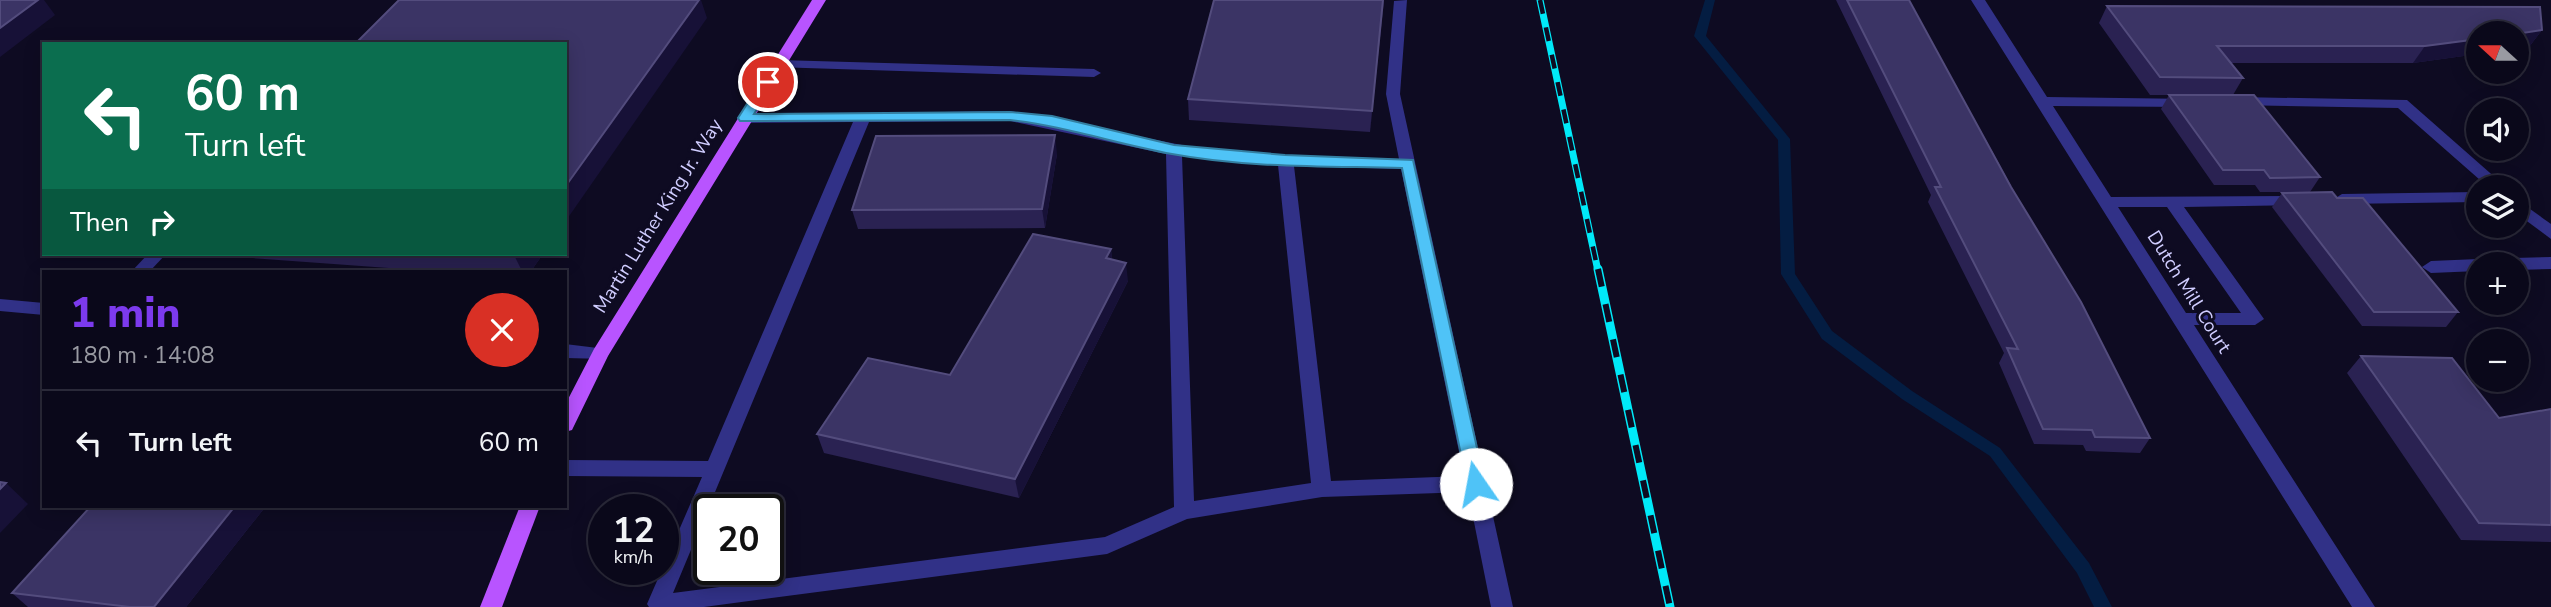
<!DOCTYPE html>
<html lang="en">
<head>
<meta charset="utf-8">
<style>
	body { margin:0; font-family:"Nunito Sans",sans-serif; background:#131123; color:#f1f3f6; height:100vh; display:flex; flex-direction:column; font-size:26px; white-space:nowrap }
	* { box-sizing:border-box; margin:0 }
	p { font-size:23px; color:#999aa2 }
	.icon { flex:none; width:38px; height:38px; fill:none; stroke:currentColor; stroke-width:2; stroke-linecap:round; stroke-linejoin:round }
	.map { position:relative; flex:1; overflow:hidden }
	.details { position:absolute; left:42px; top:270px; width:525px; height:238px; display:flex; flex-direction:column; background:#0a081a; border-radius:0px; box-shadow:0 4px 18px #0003,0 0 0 2px #2a2939 }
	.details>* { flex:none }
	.hud { position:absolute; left:42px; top:42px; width:525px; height:214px; border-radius:0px; box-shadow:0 4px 18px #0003,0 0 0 2px #2a2939; background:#0b6e4f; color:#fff; overflow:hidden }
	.needle { width:46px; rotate:291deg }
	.controls { position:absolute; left:2466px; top:21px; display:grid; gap:14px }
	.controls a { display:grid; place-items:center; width:63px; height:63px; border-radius:50%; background:#0a081a; box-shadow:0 4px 18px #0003,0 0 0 2px #2a2939; font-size:35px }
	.speed { position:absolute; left:588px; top:494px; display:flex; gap:14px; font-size:35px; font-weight:700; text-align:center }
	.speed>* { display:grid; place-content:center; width:91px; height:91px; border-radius:50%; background:#0a081a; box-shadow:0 4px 18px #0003,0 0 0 2px #2a2939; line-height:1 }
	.speed small { font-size:18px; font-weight:400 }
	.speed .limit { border:4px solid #111; border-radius:10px; background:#fff; color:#111 }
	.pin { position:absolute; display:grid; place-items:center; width:60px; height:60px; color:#fff; margin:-30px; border:4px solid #fff; border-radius:50%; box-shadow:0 2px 7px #0007 }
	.me { position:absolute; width:77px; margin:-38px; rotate:348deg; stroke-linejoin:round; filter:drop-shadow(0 0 5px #0008) }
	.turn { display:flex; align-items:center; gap:24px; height:147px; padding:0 28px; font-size:32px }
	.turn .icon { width:91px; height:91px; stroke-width:2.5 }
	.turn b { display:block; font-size:49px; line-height:60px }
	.then { display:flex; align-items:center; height:66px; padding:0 28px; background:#0003; gap:14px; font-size:26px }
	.round { display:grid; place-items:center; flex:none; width:74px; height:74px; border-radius:37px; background:#131123 }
	.headline { display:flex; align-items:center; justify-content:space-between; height:119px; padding:0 28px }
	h1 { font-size:42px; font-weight:800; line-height:52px; color:#7c3aed }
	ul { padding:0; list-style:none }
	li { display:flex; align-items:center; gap:21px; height:105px; padding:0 28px; border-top:2px solid #2a2939 }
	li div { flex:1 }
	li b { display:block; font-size:26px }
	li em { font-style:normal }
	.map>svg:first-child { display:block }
</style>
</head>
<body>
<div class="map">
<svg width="2551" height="607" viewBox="0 0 2551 607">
	<rect width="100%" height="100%" fill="#0e0b22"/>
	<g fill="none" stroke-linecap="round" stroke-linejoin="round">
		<!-- stream -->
		<path fill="#041d42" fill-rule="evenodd" d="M 1705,0 L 1715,0 L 1706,36 L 1790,139 L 1795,274 L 1832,331 L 1912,391 L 2000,448 L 2089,563 L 2112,607 L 2094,607 L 2077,573 L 1990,456 L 1902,399 L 1822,339 L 1781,274 L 1778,140 L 1694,36 Z"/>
		<!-- minor -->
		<g fill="#313187" fill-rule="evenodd">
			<path d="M 1407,0 L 1400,94 L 1513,607 L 1491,607 L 1468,492 L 1322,497 L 1187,519 L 1107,554 L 704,607 L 649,607 L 647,604 L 702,477 L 565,476 L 565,460 L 708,461 L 853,122 L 745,123 L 740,121 L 737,118 L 740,115 L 1010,111 L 1202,149 L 1260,154 L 1399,159 L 1386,94 L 1394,1 ZM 1010,121 L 1166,154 L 1174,507 L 1105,537 L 673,593 L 869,122 ZM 1182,156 L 1278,165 L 1311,483 L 1194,501 ZM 1294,166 L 1401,169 L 1464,476 L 1331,481 Z"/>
			<path d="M 1971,0 L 1985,0 L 2047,97 L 2194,99 L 2196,102 L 2189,107 L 2053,106 L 2111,197 L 2306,196 L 2308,200 L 2306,204 L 2300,205 L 2184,207 L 2264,319 L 2255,325 L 2194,325 L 2375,607 L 2352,607 ZM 2118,207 L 2167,207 L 2241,313 L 2186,313 Z"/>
			<path d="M 779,60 L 1094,69 L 1101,73 L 1094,77 L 774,67 L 772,64 Z"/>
			<path d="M 2238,97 L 2407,100 L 2506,187 L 2488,187 L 2398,108 L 2233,105 L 2231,102 Z"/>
			<path d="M 2478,192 L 2478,202 L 2342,204 L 2334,199 L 2342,194 Z"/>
			<path d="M 2516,199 L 2551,224 L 2551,239 L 2516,213 Z"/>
			<path d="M 148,254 L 166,254 L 150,271 L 132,271 Z"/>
			<path d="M 2551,257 L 2551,269 L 2516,270 L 2516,264 L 2504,264 L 2513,258 Z"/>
			<path d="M 2478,259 L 2486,264 L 2478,264 L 2478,271 L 2431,273 L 2422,267 L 2431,261 Z"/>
			<path d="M 0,299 L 44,303 L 44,315 L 0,311 Z"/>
			<path d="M 565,344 L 606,349 L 609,354 L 606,359 L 565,358 Z"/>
		</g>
		<!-- major -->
		<g fill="#b854ff" fill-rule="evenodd">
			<path d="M 812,0 L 826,0 L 608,356 L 572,430 L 565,432 L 565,405 L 594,349 Z"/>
			<path d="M 520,506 L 540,506 L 502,607 L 480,607 Z"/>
		</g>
		<!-- rail-far1 casing -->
		<g stroke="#00e9f8" stroke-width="7">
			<path id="rail-far1" d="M 1540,0 L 1598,271"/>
		</g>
		<!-- rail casing -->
		<g stroke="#00e9f8" stroke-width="9">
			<path id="rail" d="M 1598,269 L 1670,607"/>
		</g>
		<!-- rail-far1 -->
		<use href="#rail-far1" stroke="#0e0b22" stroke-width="4.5" stroke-dasharray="14" stroke-linecap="butt"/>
		<!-- rail -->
		<use href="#rail" stroke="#0e0b22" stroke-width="6" stroke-dasharray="18" stroke-linecap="butt"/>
	</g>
	<!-- wall -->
	<g fill="#2a2252">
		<path d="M 1214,0 L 1384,0 L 1370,132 L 1189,120 L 1188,99 Z"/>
		<path d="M 1836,0 L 1909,0 L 2150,438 L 2140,453 L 2086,451 L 2083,445 L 2034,444 L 1999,363 L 2004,353 L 1928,202 L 1931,195 Z"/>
		<path d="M 2107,6 L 2542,30 L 2529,47 L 2478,33 L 2478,54 L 2413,63 L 2231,63 L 2243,78 L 2233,95 L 2320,177 L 2310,192 L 2260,192 L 2255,185 L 2214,185 L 2161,109 L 2169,95 L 2150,95 L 2099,23 Z"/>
		<path d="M 1057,154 L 1045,228 L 858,229 L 852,210 Z"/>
		<path d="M 2282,193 L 2337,198 L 2458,312 L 2446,327 L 2362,326 L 2272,207 Z"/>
		<path d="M 1111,249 L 1112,260 L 1128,281 L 1019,498 L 824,453 L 817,434 L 950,375 Z"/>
		<path d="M 196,254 L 543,254 L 531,271 L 430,271 Z"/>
		<path d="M 2361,356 L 2499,418 L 2551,409 L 2551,542 L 2461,540 L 2347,373 Z"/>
		<path d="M 266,506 L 186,607 L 28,607 L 12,593 Z"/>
	</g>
	<!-- shaded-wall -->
	<g fill="#171137">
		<path d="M 38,0 L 44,0 L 55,15 L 0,57 L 0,28 Z"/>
		<path d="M 699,0 L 701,0 L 707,18 L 565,222 L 565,187 Z"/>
		<path d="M 1383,0 L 1384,0 L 1370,132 L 1372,111 Z"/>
		<path d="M 2542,30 L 2529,47 L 2516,49 L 2516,34 Z"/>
		<path d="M 2478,39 L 2478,54 L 2413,63 L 2425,46 Z"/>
		<path d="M 1055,135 L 1057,154 L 1045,228 L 1042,209 Z"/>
		<path d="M 1111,249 L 1113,268 L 1106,258 Z"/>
		<path d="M 517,254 L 543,254 L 531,271 L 522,271 L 515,257 Z"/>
		<path d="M 1126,263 L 1128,281 L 1019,498 L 1015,479 Z"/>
		<path d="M 6,483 L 28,504 L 0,533 L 0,489 Z"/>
		<path d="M 235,506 L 266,506 L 186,607 L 154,607 Z"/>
	</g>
	<!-- building -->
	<g fill="#3b3465" stroke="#534c7d" stroke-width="2">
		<path d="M 0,0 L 38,0 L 0,28 Z"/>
		<path d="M 399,0 L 699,0 L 565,187 L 565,44 L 355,44 Z"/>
		<path d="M 1214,0 L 1383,0 L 1372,111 L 1188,99 Z"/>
		<path d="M 1847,0 L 1909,0 L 2011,187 L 2081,302 L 2150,438 L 2095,437 L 2092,430 L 2043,429 L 2007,348 L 2018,349 L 1935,187 L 1941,187 Z"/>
		<path d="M 2107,6 L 2540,7 L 2542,30 L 2516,34 L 2478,33 L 2478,39 L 2425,46 L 2217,46 L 2243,78 L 2160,77 Z"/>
		<path d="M 2169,95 L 2254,95 L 2320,177 L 2270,178 L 2264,170 L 2223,170 Z"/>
		<path d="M 1055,135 L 1042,209 L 852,210 L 876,136 Z"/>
		<path d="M 2332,192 L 2337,198 L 2363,198 L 2458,312 L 2374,312 L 2282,193 Z"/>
		<path d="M 1033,234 L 1111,249 L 1106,258 L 1126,263 L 1015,479 L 817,434 L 868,358 L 950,375 Z"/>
		<path d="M 466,254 L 517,254 L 515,257 Z"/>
		<path d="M 2361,356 L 2452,358 L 2499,418 L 2551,409 L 2551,525 L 2479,523 Z"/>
		<path d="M 0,482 L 6,483 L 0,489 Z"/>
		<path d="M 91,506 L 235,506 L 154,607 L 130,607 L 12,593 Z"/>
	</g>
	<!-- route -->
	<path fill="#4fc3f7" stroke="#337fa1" stroke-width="2" d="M 768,78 L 774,82 L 754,114 L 1010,112 L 1052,116 L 1174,145 L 1285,155 L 1413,160 L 1485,484 L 1483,489 L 1470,489 L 1467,484 L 1402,168 C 1326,166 1247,168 1172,154 C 1117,144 1065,126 1010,120 L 740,121 L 738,118 L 763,79 Z"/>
	<g text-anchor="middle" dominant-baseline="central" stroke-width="6" stroke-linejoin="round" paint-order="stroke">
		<!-- street labels -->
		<g font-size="19" fill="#d0cdff" stroke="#0e0b22">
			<text transform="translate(658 216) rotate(-58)">Martin Luther King Jr. Way</text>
			<text transform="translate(2189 292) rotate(58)">Dutch Mill Court</text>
		</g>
	</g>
</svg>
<div class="controls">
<a><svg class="needle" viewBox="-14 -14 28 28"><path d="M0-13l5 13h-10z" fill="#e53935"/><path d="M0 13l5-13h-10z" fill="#999aa2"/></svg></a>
<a><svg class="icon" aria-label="sound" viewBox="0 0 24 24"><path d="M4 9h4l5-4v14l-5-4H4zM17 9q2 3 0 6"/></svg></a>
<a><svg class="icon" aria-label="layers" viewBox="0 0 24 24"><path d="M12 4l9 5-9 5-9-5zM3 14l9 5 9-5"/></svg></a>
<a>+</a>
<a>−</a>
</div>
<div class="speed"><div>12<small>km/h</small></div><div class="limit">20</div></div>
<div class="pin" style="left:768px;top:82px;background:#d93025"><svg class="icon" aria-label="arrive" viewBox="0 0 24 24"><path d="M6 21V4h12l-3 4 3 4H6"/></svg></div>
<svg class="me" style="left:1476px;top:484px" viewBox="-20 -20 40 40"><circle r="19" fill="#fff"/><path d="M0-13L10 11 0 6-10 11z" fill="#4fc3f7"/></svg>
<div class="hud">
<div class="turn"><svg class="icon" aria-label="left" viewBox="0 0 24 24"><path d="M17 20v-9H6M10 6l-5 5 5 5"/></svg><div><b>60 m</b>Turn left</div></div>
<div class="then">Then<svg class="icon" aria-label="right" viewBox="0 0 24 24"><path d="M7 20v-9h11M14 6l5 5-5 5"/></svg></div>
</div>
<section class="details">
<div class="headline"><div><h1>1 min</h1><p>180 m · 14:08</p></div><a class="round" style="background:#d93025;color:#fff"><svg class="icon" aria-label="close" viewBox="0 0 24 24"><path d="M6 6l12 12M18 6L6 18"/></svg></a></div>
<ul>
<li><svg class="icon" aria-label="left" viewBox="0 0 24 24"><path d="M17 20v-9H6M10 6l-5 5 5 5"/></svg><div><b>Turn left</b></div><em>60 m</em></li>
</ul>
</section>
</div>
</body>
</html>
